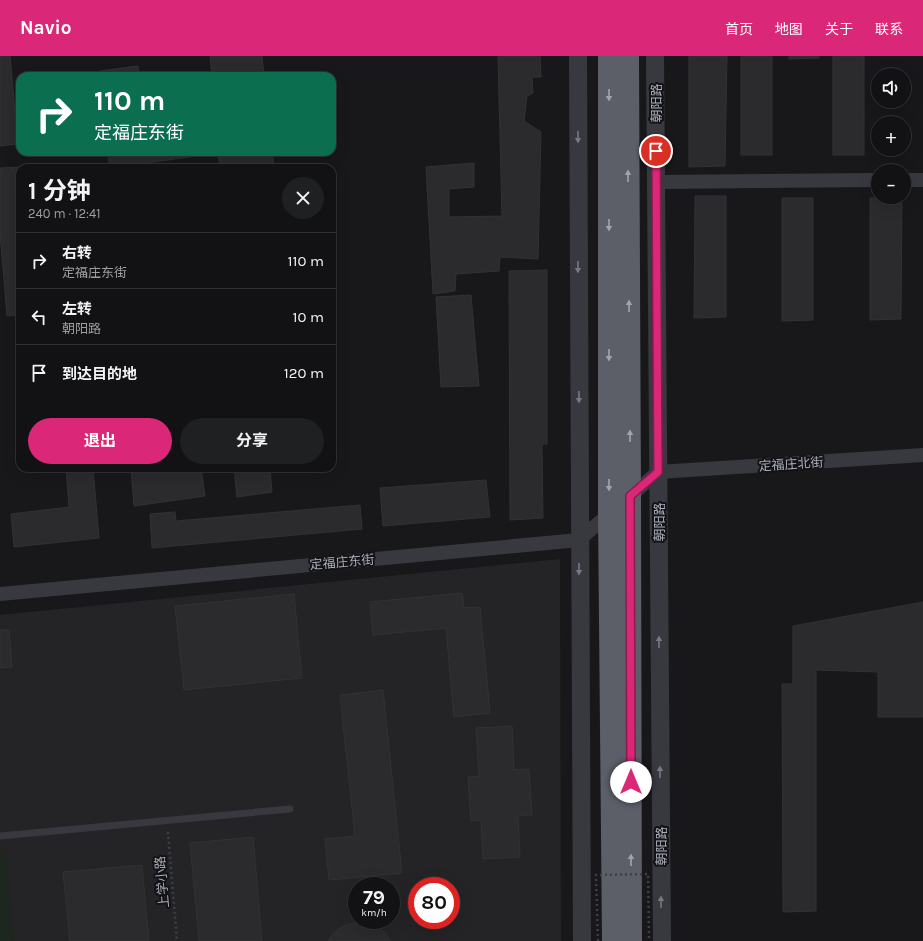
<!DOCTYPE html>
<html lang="zh">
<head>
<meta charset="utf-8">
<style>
	body { margin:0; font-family:Karla,"Noto Sans SC",sans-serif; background:#1f2022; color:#f1f3f6; height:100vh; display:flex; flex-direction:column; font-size:15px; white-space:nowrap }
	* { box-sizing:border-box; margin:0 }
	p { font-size:13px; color:#9c9ea0 }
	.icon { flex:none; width:22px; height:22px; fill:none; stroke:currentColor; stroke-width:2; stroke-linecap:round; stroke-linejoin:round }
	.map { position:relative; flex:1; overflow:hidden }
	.drawer { position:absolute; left:16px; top:108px; width:320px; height:308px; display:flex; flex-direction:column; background:#121214; border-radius:12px; box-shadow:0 4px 16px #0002,0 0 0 1px #313234 }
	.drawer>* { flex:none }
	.hud { position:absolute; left:16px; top:16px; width:320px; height:84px; border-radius:12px; box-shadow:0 4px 16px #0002,0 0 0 1px #313234; background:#0b6e4f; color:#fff; overflow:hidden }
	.tools { position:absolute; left:871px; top:12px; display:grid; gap:8px }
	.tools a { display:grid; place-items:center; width:40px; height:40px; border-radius:50%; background:#121214; box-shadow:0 4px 16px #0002,0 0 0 1px #313234; font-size:20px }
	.speed { position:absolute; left:348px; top:821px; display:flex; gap:8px; font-size:20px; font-weight:700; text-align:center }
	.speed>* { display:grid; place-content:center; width:52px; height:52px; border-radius:50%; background:#121214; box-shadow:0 4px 16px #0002,0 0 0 1px #313234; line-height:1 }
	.speed small { font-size:10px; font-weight:400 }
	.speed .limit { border:6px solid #d22; background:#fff; color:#111 }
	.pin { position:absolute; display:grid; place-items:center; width:34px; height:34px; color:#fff; margin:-17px; border:2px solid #fff; border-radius:50%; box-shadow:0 1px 4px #0007 }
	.me { position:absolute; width:44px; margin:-22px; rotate:0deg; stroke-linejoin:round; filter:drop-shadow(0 0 3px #0008) }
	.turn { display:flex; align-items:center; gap:14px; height:84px; padding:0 12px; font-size:18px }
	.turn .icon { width:52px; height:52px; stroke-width:2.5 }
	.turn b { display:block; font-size:28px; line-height:34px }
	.round { display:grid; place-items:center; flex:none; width:42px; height:42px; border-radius:21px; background:#1f2022 }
	.overview { display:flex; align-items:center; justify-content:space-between; height:68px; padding:0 12px }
	h1 { font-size:24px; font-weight:700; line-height:30px }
	.cta { display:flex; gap:8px; margin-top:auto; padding:8px 12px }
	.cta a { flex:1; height:46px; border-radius:24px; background:#db2777; color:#fff; font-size:16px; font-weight:700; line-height:46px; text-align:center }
	.cta a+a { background:#1f2022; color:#f1f3f6 }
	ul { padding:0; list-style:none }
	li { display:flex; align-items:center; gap:12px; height:56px; padding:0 12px; border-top:1px solid #313234 }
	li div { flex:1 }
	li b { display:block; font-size:15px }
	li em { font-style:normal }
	header { display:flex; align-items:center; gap:24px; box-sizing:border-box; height:56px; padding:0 20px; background:#db2777; color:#fff }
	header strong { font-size:19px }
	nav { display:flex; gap:22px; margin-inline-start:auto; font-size:14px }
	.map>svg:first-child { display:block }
</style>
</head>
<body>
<header>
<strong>Navio</strong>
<nav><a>首页</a><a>地图</a><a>关于</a><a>联系</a></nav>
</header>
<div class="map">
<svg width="923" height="885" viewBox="0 0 923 885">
	<rect width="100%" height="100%" fill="#18181a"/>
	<!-- built -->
	<path fill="#242427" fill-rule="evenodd" d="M 560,503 L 561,885 L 0,885 L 0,559 ZM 357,830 L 391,830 L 391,864 L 357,864 ZM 417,830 L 451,830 L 451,864 L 417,864 Z"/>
	<!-- green -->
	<path fill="#1d261f" d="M 6,795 L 14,885 L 0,885 L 0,796 Z"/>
	<!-- building -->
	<g fill="#2b2b2e" stroke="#323236">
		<path d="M 0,0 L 10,0 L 18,88 L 0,90 Z"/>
		<path d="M 210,0 L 262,0 L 264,20 L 212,20 Z"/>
		<path d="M 498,0 L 540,0 L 541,21 L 532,21 L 533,37 L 527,40 L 524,65 L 541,76 L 538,203 L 500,201 L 499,215 L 456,218 L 455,235 L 433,238 L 426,111 L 474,107 L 474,131 L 449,133 L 449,161 L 502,160 Z"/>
		<path d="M 689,0 L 727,0 L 725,110 L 689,111 Z"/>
		<rect x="741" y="0" width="31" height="99"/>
		<path d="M 789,0 L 819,0 L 819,2 L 789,3 Z"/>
		<rect x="833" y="0" width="31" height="99"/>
		<path d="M 138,10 L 139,20 L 101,20 L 100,15 Z"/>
		<path d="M 108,96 L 272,96 L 274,112 L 220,112 L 218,97 L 146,107 L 147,112 L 109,112 Z"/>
		<path d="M 21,111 L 20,259 L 7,260 L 0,177 L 0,112 Z"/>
		<path d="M 695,140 L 726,140 L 726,261 L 694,262 Z"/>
		<path d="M 902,141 L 901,263 L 870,264 L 870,142 Z"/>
		<path d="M 782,142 L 813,142 L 813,264 L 782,265 Z"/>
		<path d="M 547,214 L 547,388 L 542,388 L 543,462 L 510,464 L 509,215 Z"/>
		<path d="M 471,239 L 479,330 L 441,331 L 436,241 Z"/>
		<path d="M 66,412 L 93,412 L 99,482 L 14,491 L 11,458 L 69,451 Z"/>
		<path d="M 131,412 L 201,412 L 205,440 L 134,450 Z"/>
		<path d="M 234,412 L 270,412 L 272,436 L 237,441 Z"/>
		<path d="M 486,424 L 490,461 L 383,470 L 380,432 Z"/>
		<path d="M 360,449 L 362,473 L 152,492 L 150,458 L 175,456 L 176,465 Z"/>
		<path d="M 462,537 L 464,552 L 480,551 L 490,657 L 454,661 L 446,572 L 373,579 L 370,546 Z"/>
		<path d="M 294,538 L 302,622 L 184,634 L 175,550 Z"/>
		<path d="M 923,546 L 923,661 L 878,661 L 878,616 L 816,614 L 816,855 L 783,856 L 782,628 L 793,628 L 793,570 Z"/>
		<path d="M 0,574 L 9,574 L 12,611 L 0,612 Z"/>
		<path d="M 383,634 L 402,817 L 329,824 L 325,783 L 355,780 L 340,639 Z"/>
		<path d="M 512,670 L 514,714 L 529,713 L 532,759 L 518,759 L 520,801 L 483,803 L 481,764 L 471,765 L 468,721 L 479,720 L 476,672 Z"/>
		<path d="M 253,781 L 262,885 L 199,885 L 190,787 Z"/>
		<path d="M 142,809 L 149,885 L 70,885 L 63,816 Z"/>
		<path d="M 353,867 L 365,867 L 377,870 L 386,878 L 391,885 L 328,885 L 332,879 L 341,871 Z"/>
	</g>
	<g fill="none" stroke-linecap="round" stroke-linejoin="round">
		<!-- path -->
		<path stroke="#3e4047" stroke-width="2.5" stroke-dasharray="2 3" stroke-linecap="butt" d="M 168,776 L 177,885"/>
		<!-- service -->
		<path stroke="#38393f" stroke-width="7" d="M 0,780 L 290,753"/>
		<!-- minor -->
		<g stroke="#38393f" stroke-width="14">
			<path d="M 904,124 L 923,124"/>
			<path d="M 656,126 L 878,124"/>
			<path d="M 0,538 L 579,484 L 658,416 L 923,399"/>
		</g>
		<!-- tertiary -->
		<g stroke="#38393f" stroke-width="18">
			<path d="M 578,0 L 582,885"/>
			<path d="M 655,0 L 662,885"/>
		</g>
		<!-- trunk -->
		<g stroke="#5c5e68" stroke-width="22">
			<path d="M 609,0 L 609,458 L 613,885"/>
			<path d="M 628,0 L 630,440 L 631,885"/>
		</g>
		<!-- path-bridge -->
		<path stroke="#3e4047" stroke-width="2.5" stroke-dasharray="2 3" stroke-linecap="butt" d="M 598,885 L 596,819 L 648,818 L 649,885"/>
	</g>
	<!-- one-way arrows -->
	<defs><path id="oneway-solid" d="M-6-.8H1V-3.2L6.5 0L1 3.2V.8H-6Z"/></defs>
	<g fill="#a1a5b3">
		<use href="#oneway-solid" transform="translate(609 39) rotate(90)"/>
		<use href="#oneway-solid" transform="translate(628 120) rotate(-90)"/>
		<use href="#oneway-solid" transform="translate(609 169) rotate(90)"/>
		<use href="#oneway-solid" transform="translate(629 250) rotate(-90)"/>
		<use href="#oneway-solid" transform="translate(609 299) rotate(90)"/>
		<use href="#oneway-solid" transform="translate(630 380) rotate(-90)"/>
		<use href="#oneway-solid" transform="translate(609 429) rotate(90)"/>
		<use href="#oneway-solid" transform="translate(631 804) rotate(-90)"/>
	</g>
	<g fill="#767983">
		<use href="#oneway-solid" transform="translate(578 81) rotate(90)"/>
		<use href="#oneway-solid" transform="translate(578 211) rotate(90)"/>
		<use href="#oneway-solid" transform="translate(579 341) rotate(90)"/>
		<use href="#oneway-solid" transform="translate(579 513) rotate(90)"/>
		<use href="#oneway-solid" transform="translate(659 586) rotate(-90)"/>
		<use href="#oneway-solid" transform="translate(660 716) rotate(-90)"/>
		<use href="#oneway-solid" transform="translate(661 846) rotate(-90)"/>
	</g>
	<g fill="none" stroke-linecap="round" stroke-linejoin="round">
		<!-- route casing -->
		<g stroke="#8e194d" stroke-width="10">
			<path id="route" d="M 631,726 L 630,440 L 658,416 L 656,95"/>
		</g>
		<!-- route -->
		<use href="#route" stroke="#db2777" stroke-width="7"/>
	</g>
	<g text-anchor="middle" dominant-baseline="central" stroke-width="4" stroke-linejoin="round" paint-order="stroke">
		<!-- street labels -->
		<g font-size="13" fill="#a9adbb" stroke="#131315">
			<text transform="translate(656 47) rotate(-90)">朝阳路</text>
			<text transform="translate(791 408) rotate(-4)">定福庄北街</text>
			<text transform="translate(659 466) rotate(-90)">朝阳路</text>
			<text transform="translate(342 506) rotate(-5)">定福庄东街</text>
			<text transform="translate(661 790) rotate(-90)">朝阳路</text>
			<text transform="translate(162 826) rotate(-95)">上学小路</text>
		</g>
	</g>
</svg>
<div class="tools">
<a><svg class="icon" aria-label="sound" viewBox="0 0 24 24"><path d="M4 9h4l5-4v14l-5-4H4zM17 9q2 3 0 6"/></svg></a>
<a>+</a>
<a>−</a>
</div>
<div class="speed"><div>79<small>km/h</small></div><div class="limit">80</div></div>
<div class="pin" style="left:656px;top:95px;background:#d93025"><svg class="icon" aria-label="arrive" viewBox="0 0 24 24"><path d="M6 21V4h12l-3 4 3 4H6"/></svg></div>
<svg class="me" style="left:631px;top:726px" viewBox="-20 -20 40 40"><circle r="19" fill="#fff"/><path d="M0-13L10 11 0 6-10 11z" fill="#db2777"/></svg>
<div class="hud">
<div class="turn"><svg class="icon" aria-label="right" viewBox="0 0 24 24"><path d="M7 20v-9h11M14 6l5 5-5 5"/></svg><div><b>110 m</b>定福庄东街</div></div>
</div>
<section class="drawer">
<div class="overview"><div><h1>1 分钟</h1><p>240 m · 12:41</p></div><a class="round"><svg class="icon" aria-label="close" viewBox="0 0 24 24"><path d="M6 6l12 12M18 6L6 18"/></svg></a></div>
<ul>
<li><svg class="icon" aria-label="right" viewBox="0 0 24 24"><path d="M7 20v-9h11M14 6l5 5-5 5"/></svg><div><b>右转</b><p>定福庄东街</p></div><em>110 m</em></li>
<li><svg class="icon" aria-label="left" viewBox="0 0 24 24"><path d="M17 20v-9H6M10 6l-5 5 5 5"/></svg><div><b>左转</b><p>朝阳路</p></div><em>10 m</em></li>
<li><svg class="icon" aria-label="arrive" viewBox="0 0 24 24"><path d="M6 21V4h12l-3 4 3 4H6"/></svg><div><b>到达目的地</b></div><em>120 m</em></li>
</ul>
<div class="cta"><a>退出</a><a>分享</a></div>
</section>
</div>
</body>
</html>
